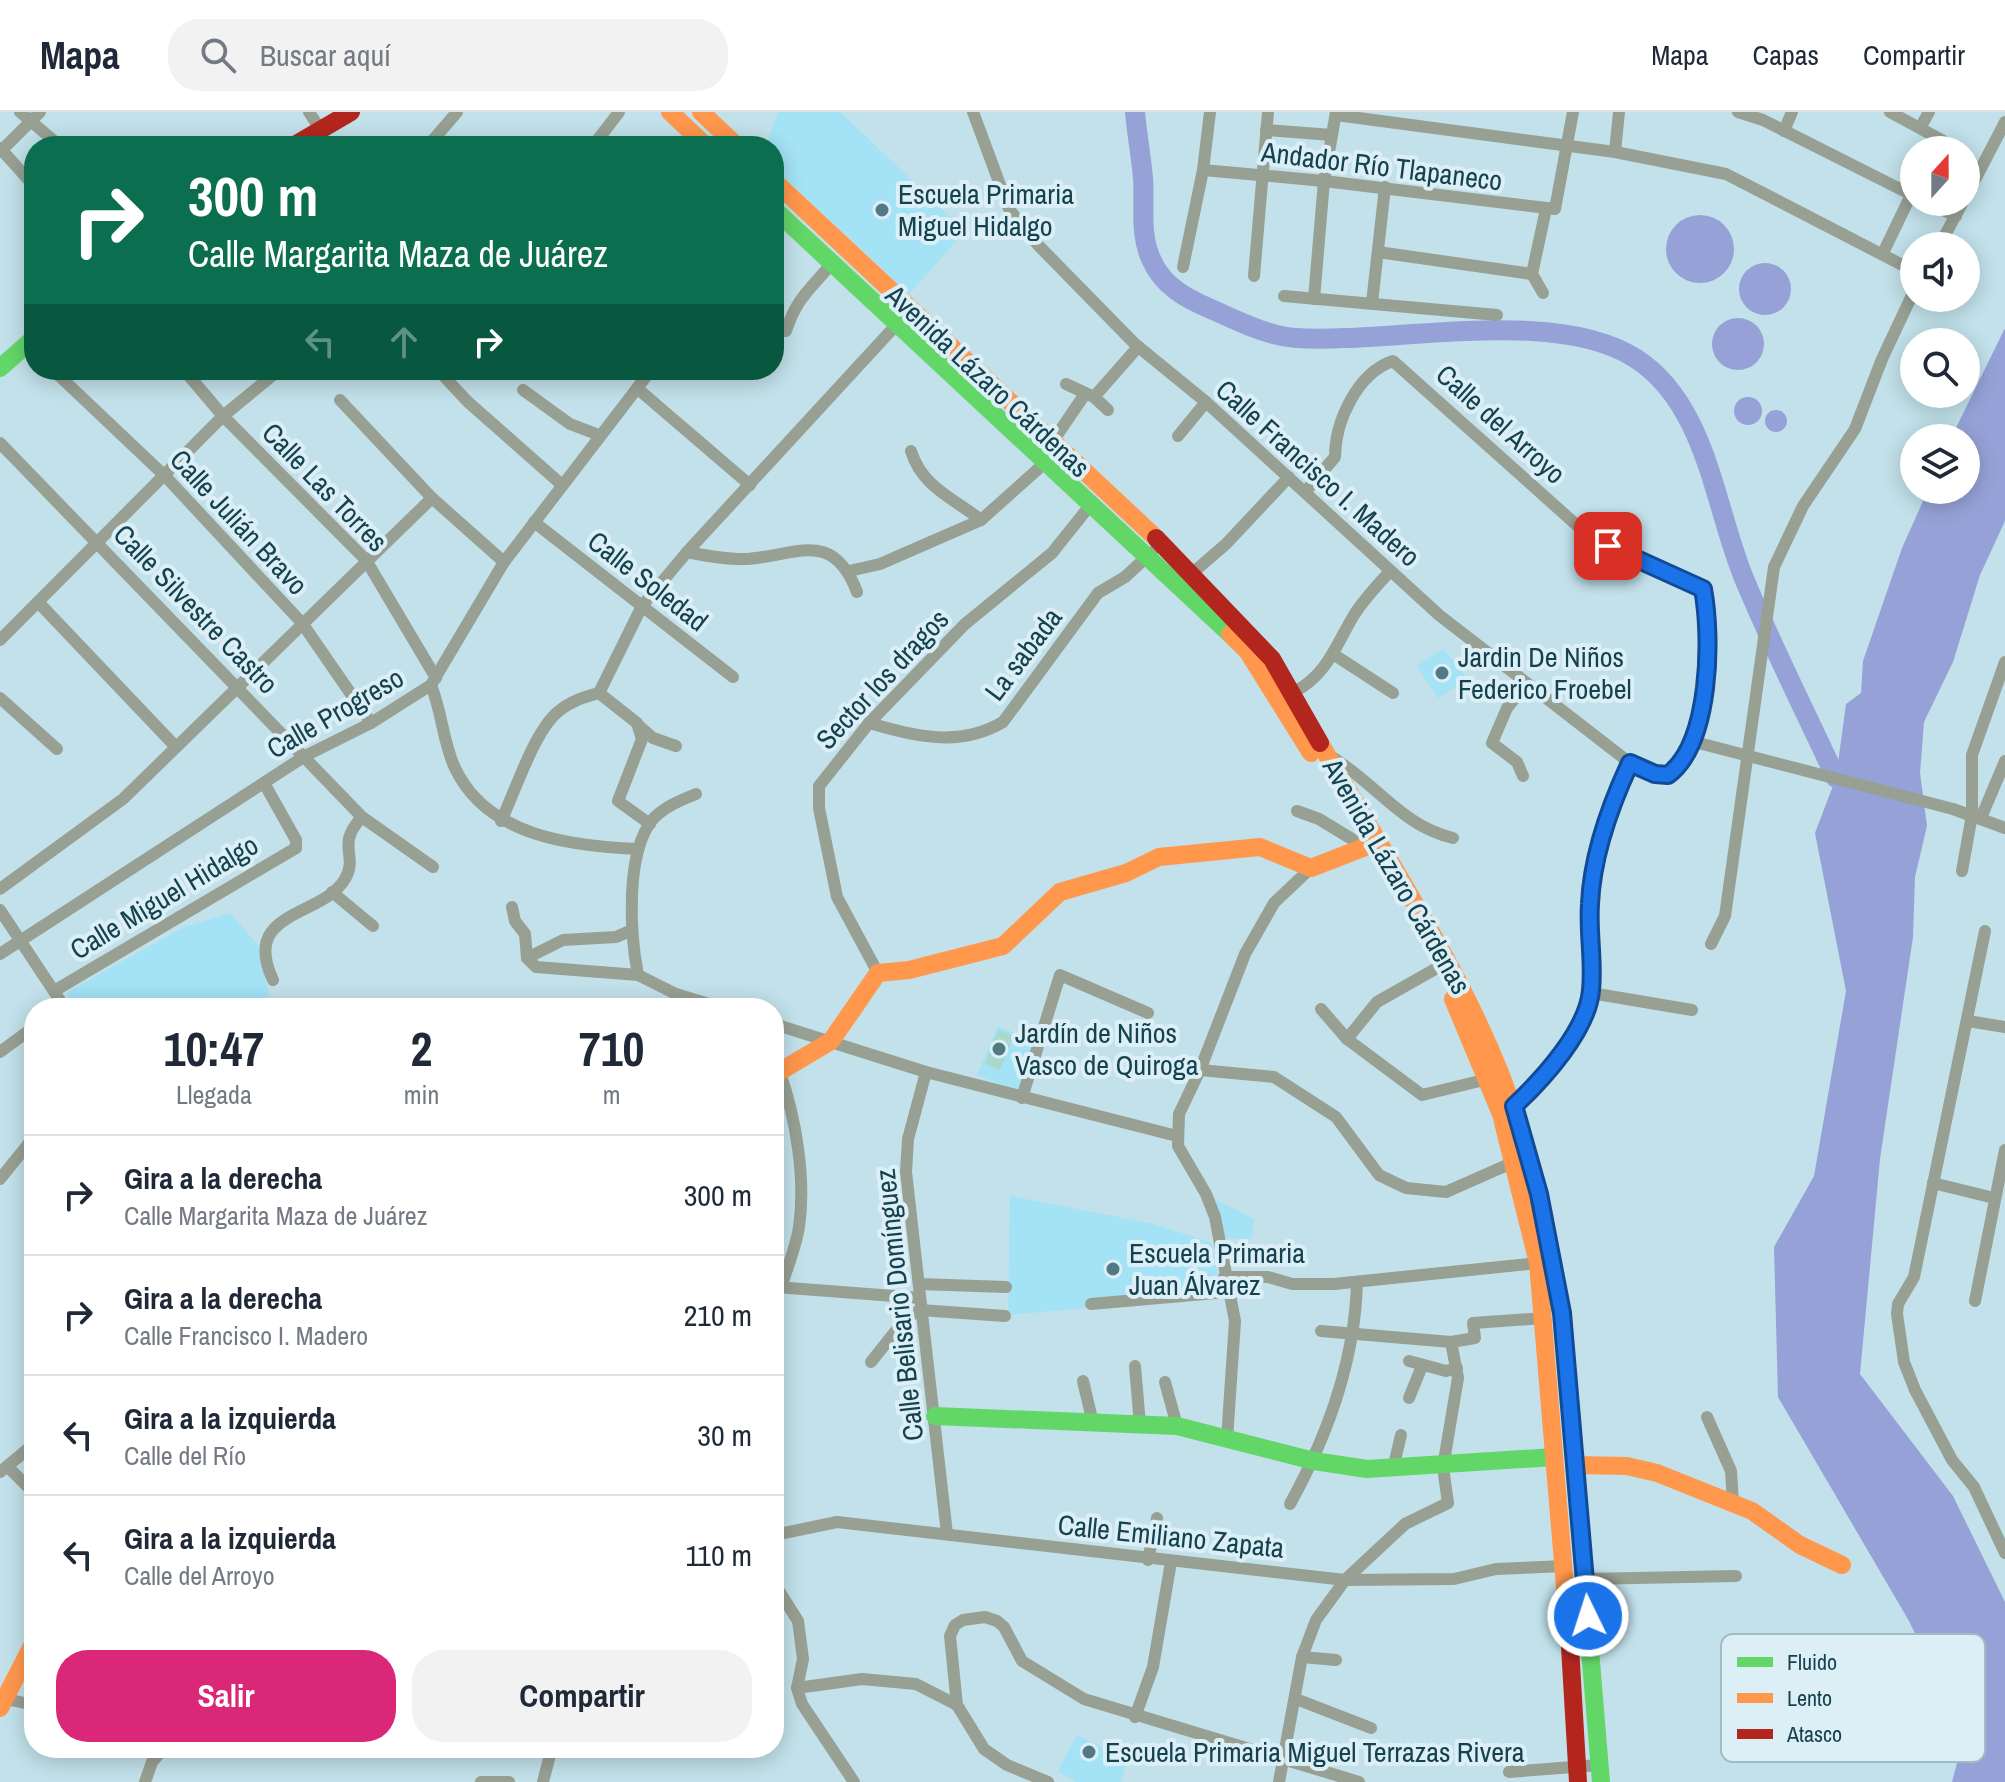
<!DOCTYPE html>
<html lang="es">
<head>
<meta charset="utf-8">
<style>
	body { margin:0; font-family:"Archivo Narrow",sans-serif; background:#f2f2f3; color:#1f2937; height:100vh; display:flex; flex-direction:column; font-size:30px; white-space:nowrap }
	* { box-sizing:border-box; margin:0 }
	p { font-size:26px; color:#747a83 }
	.icon { flex:none; width:44px; height:44px; fill:none; stroke:currentColor; stroke-width:2; stroke-linecap:round; stroke-linejoin:round }
	.map { position:relative; flex:1; overflow:hidden }
	.drawer { position:absolute; left:24px; top:886px; width:760px; height:760px; display:flex; flex-direction:column; background:#fff; border-radius:32px; box-shadow:0 4px 20px #0003 }
	.drawer>* { flex:none }
	.hud { position:absolute; left:24px; top:24px; width:760px; height:244px; border-radius:32px; box-shadow:0 4px 20px #0003; background:#0b6e4f; color:#fff; overflow:hidden }
	.needle { width:52px; rotate:21deg }
	.buttons { position:absolute; left:1900px; top:24px; display:grid; gap:16px }
	.buttons a { display:grid; place-items:center; width:80px; height:80px; border-radius:50%; background:#fff; box-shadow:0 4px 20px #0003; font-size:40px }
	.pin { position:absolute; display:grid; place-items:center; width:68px; height:68px; color:#fff; margin:-34px; border-radius:16px; box-shadow:0 4px 12px #0006 }
	.me { position:absolute; width:88px; margin:-44px; rotate:356deg; stroke-linejoin:round; filter:drop-shadow(0 0 6px #0008) }
	.turn { display:flex; align-items:center; gap:28px; height:168px; padding:0 32px; font-size:36px }
	.turn .icon { width:104px; height:104px; stroke-width:2.5 }
	.turn b { display:block; font-size:56px; line-height:68px }
	.lanes { display:flex; align-items:center; height:76px; padding:0 32px; background:#0003; justify-content:center; gap:40px; direction:ltr }
	.lanes .off { opacity:.35 }
	.eta { display:flex; justify-content:space-evenly; align-items:center; height:136px; text-align:center }
	.eta b { font-size:48px; font-weight:700; line-height:56px }
	.primary-button { display:flex; gap:16px; margin-top:auto; padding:16px 32px }
	.primary-button a { flex:1; height:92px; border-radius:32px; background:#db2777; color:#fff; font-size:32px; font-weight:700; line-height:92px; text-align:center }
	.primary-button a+a { background:#f2f2f3; color:#1f2937 }
	ul { padding:0; list-style:none }
	li { display:flex; align-items:center; gap:24px; height:120px; padding:0 32px; border-top:2px solid #e0e1e3 }
	li div { flex:1 }
	li b { display:block; font-size:30px }
	li em { font-style:normal }
	header { display:flex; align-items:center; gap:48px; box-sizing:border-box; height:112px; padding:0 40px; background:#fff; border-bottom:2px solid #e0e1e3 }
	header strong { font-size:38px }
	nav { display:flex; gap:44px; margin-inline-start:auto; font-size:28px }
	.search { width:560px; height:72px; background:#f2f2f3; display:flex; align-items:center; gap:20px; box-sizing:border-box; padding:0 28px; border-radius:32px; color:#747a83; font-size:30px }
	.map>svg:first-child { display:block }
</style>
</head>
<body>
<header>
<strong>Mapa</strong>
<div class="search"><svg class="icon" aria-label="search" viewBox="0 0 24 24"><circle cx="10" cy="10" r="6"/><path d="M15 15l6 6"/></svg>Buscar aquí</div>
<nav><a>Mapa</a><a>Capas</a><a>Compartir</a></nav>
</header>
<div class="map">
<svg width="2005" height="1670" viewBox="0 0 2005 1670">
	<rect width="100%" height="100%" fill="#c2e1ea"/>
	<!-- built -->
	<g fill="#a4e2f5">
		<path d="M 778,0 L 840,0 L 965,119 L 909,182 L 774,56 L 774,34 L 766,34 Z"/>
		<path d="M 1443,537 L 1468,567 L 1438,586 L 1417,554 Z"/>
		<path d="M 230,801 L 263,839 L 262,853 L 269,882 L 262,896 L 76,896 L 66,881 L 184,815 Z"/>
		<path d="M 998,914 L 1038,931 L 1018,980 L 977,963 Z"/>
		<path d="M 1010,1084 L 1150,1111 L 1212,1131 L 1221,1184 L 1008,1203 Z"/>
		<path d="M 1215,1087 L 1254,1107 L 1251,1127 L 1222,1126 Z"/>
		<path d="M 1077,1623 L 1127,1648 L 1121,1670 L 1076,1670 L 1058,1659 Z"/>
	</g>
	<!-- green -->
	<path fill="#a8d9ca" d="M 998,918 L 1014,924 L 1000,958 L 985,952 Z"/>
	<!-- water -->
	<g fill="#96a2d7">
		<circle cx="1700" cy="137" r="34"/>
		<circle cx="1765" cy="177" r="26"/>
		<circle cx="1738" cy="232" r="26"/>
		<path d="M 2005,216 L 2005,409 L 1980,463 L 1953,550 L 1924,610 L 1920,661 L 1927,714 L 1915,765 L 1913,825 L 1880,1047 L 1860,1262 L 1953,1384 L 2005,1490 L 2005,1670 L 1952,1670 L 1964,1624 L 1909,1509 L 1778,1285 L 1774,1135 L 1814,1064 L 1846,879 L 1815,721 L 1836,666 L 1846,592 L 1861,581 L 1863,549 L 1902,436 L 1928,378 L 1966,378 L 1966,326 L 1951,326 Z"/>
		<circle cx="1748" cy="299" r="14"/>
		<circle cx="1776" cy="309" r="11"/>
	</g>
	<g fill="none" stroke-linecap="round" stroke-linejoin="round">
		<!-- river -->
		<path stroke="#96a2d7" stroke-width="20" d="M 1135,0 C 1137,22 1141,44 1143,66 C 1145,94 1139,123 1152,149 C 1163,174 1187,187 1211,197 C 1238,209 1267,224 1296,226 C 1391,232 1553,194 1635,246 C 1706,291 1714,392 1743,464 C 1771,532 1805,599 1836,666"/>
		<!-- street -->
		<g stroke="#989f93" stroke-width="12">
			<path d="M 20,0 L 60,34"/>
			<path d="M 309,0 L 320,17"/>
			<path d="M 973,0 L 1009,97 L 1038,133 L 1135,232 L 1206,290 L 1439,503 L 1630,651 L 1655,662 L 1668,663 C 1711,631 1712,525 1703,477 L 1696,471 L 1626,444 L 1590,425 L 1393,249 C 1357,261 1335,310 1335,345 L 1305,380"/>
			<path d="M 1738,0 L 1763,8 L 1914,84"/>
			<path d="M 1890,0 L 1960,38"/>
			<path d="M 1336,3 L 1615,40 L 1726,62 L 1914,159"/>
			<path d="M 1920,16 L 1929,0"/>
			<path d="M 1266,18 L 1332,23"/>
			<path d="M 1784,19 L 1792,0"/>
			<path d="M 428,34 L 457,0"/>
			<path d="M 593,34 L 619,0"/>
			<path d="M 0,36 L 34,74"/>
			<path d="M 0,40 L 40,0"/>
			<path d="M 1615,40 L 1619,0"/>
			<path d="M 1203,58 L 1324,69 L 1555,97 L 1573,0"/>
			<path d="M 1966,85 L 2005,10"/>
			<path d="M 1926,90 L 1956,104"/>
			<path d="M 1939,134 L 1963,90"/>
			<path d="M 1378,140 L 1532,162"/>
			<path d="M 1883,141 L 1911,83"/>
			<path d="M 1183,155 L 1203,58 L 1210,0"/>
			<path d="M 1254,164 L 1268,0"/>
			<path d="M 1543,181 L 1532,162 L 1546,97"/>
			<path d="M 1284,184 L 1497,203"/>
			<path d="M 1314,187 L 1324,69 L 1336,0"/>
			<path d="M 1372,191 L 1385,75"/>
			<path d="M 774,215 L 786,219 C 797,185 811,177 832,151"/>
			<path d="M 53,258 L 166,365 L 302,511 L 371,611"/>
			<path d="M 184,258 L 223,304 L 366,448 L 436,566"/>
			<path d="M 438,258 L 468,290 L 562,373"/>
			<path d="M 1066,272 L 1094,285 L 1108,298"/>
			<path d="M 638,277 L 750,373"/>
			<path d="M 523,278 L 570,312 L 599,323"/>
			<path d="M 1094,285 L 1138,235"/>
			<path d="M 340,288 L 432,386 L 504,450"/>
			<path d="M 1178,324 L 1206,290"/>
			<path d="M 1053,329 L 1085,282"/>
			<path d="M 0,331 L 362,705 L 433,755"/>
			<path d="M 911,339 C 922,375 953,386 981,408"/>
			<path d="M 534,410 L 733,565"/>
			<path d="M 687,440 C 707,444 728,448 748,447 C 797,443 833,417 857,480"/>
			<path d="M 849,459 L 880,452 L 981,408 L 1047,349"/>
			<path d="M 1189,464 L 1226,432 L 1289,365"/>
			<path d="M 39,491 L 176,635"/>
			<path d="M 0,528 L 223,304 L 279,258"/>
			<path d="M 1333,542 L 1393,581"/>
			<path d="M 431,573 C 442,600 443,631 455,656 C 487,724 570,734 637,737"/>
			<path d="M 1294,580 C 1327,563 1336,533 1354,503 C 1364,487 1378,473 1390,459"/>
			<path d="M 599,581 L 637,611 L 642,627 L 618,689 L 650,712"/>
			<path d="M 0,586 L 57,637"/>
			<path d="M 869,611 C 915,624 959,636 1003,610 L 1098,481 L 1125,465 L 1152,440"/>
			<path d="M 638,613 L 653,626 L 676,634"/>
			<path d="M 1691,629 L 1953,697 L 2005,716"/>
			<path d="M 1330,644 C 1374,669 1401,714 1453,726"/>
			<path d="M 1523,664 L 1517,650 L 1492,631 L 1507,596 L 1526,572"/>
			<path d="M 1297,699 L 1319,707 L 1365,735"/>
			<path d="M 1981,706 L 2005,649"/>
			<path d="M 501,709 C 515,680 535,617 559,599 C 571,589 584,585 599,581 L 642,494 L 687,440 L 898,211"/>
			<path d="M 1962,759 L 1972,703 L 1972,643 L 2005,550"/>
			<path d="M 0,777 L 123,687 L 432,386"/>
			<path d="M 332,780 L 373,814"/>
			<path d="M 512,795 L 515,809 L 525,822 L 527,846 L 536,855 L 638,863 L 676,882 L 722,896"/>
			<path d="M 0,798 L 65,896"/>
			<path d="M 1985,819 L 1914,1165 L 1898,1192 L 1897,1202 L 1904,1250 L 1915,1278 L 1952,1348 L 1974,1375 L 2005,1441"/>
			<path d="M 1711,832 L 1725,804 L 1774,455 L 1803,394 L 1855,317 L 1882,247 L 1914,179"/>
			<path d="M 0,842 L 305,644 L 371,611 L 431,573 L 504,450 L 651,258"/>
			<path d="M 527,846 L 563,828 L 616,825 L 632,818"/>
			<path d="M 878,861 L 837,785 L 819,696 L 819,674 L 869,611 L 965,512 L 1052,441 L 1092,391"/>
			<path d="M 638,863 C 630,822 625,741 653,707 C 664,695 681,688 696,682"/>
			<path d="M 273,868 C 240,798 322,806 345,767 C 359,743 335,734 362,705"/>
			<path d="M 54,879 L 296,736 L 296,728 L 264,671"/>
			<path d="M 1591,881 L 1692,898"/>
			<path d="M 1321,897 L 1347,927 L 1422,983 L 1488,967"/>
			<path d="M 1968,909 L 2005,915"/>
			<path d="M 774,912 L 926,960 L 1177,1024"/>
			<path d="M 1347,927 L 1377,890 L 1437,856"/>
			<path d="M 0,940 L 34,915"/>
			<path d="M 1200,958 L 1274,965 L 1336,1005 L 1379,1063 L 1406,1076 L 1446,1080 L 1514,1050"/>
			<path d="M 926,960 L 908,1027 L 906,1060 L 947,1422"/>
			<path d="M 780,961 C 796,1006 806,1067 799,1115 C 796,1135 787,1156 781,1176"/>
			<path d="M 1022,986 L 1060,863 L 1148,901"/>
			<path d="M 1510,996 C 1539,975 1589,914 1591,877 C 1593,849 1588,820 1590,791 C 1593,744 1610,694 1630,651"/>
			<path d="M 0,1067 L 34,1025"/>
			<path d="M 1933,1071 L 1994,1086"/>
			<path d="M 1224,1165 L 1268,1165 L 1292,1172 L 1334,1172 L 1538,1151"/>
			<path d="M 919,1172 L 1006,1175"/>
			<path d="M 776,1175 L 920,1186"/>
			<path d="M 1975,1189 L 2005,1038"/>
			<path d="M 1091,1192 L 1227,1180"/>
			<path d="M 1321,1219 L 1451,1230 L 1475,1226 L 1473,1211 L 1545,1206"/>
			<path d="M 1409,1249 L 1446,1259 L 1457,1256"/>
			<path d="M 871,1250 L 906,1206 L 920,1198 L 1005,1204"/>
			<path d="M 1135,1254 L 1140,1313"/>
			<path d="M 1083,1269 L 1093,1311"/>
			<path d="M 1165,1270 L 1177,1314"/>
			<path d="M 1409,1286 L 1422,1254"/>
			<path d="M 1707,1305 L 1731,1359 L 1733,1391"/>
			<path d="M 1227,1327 L 1235,1209 L 1215,1105 L 1206,1082 L 1178,1034 L 1179,1002 L 1200,958 L 1245,842 L 1274,791 L 1311,756"/>
			<path d="M 8,1355 L 34,1381"/>
			<path d="M 1393,1357 L 1401,1323"/>
			<path d="M 0,1360 L 34,1332"/>
			<path d="M 1290,1392 C 1328,1323 1355,1249 1357,1170"/>
			<path d="M 774,1423 L 837,1410 L 1345,1468 L 1454,1467 L 1496,1457 L 1565,1454"/>
			<path d="M 1148,1448 L 1157,1406"/>
			<path d="M 1585,1467 L 1736,1464"/>
			<path d="M 774,1471 L 798,1509 L 803,1547 L 797,1576 L 802,1592 L 854,1670"/>
			<path d="M 1302,1545 L 1336,1548"/>
			<path d="M 797,1576 L 862,1567 L 916,1572 L 957,1593"/>
			<path d="M 6,1587 L 34,1593"/>
			<path d="M 1296,1587 L 1371,1616"/>
			<path d="M 1135,1605 L 1153,1555 L 1171,1450"/>
			<path d="M 1509,1660 L 1599,1653"/>
			<path d="M 145,1670 L 152,1650 L 164,1636"/>
			<path d="M 481,1670 L 509,1670"/>
			<path d="M 543,1670 L 551,1639"/>
			<path d="M 1048,1670 L 1007,1653 L 984,1637 L 957,1593 L 950,1524 L 955,1513 L 963,1508 L 985,1505 L 997,1509 L 1004,1515 L 1022,1549 L 1084,1587 L 1359,1670"/>
			<path d="M 1279,1670 L 1302,1545 L 1316,1508 L 1345,1468 L 1405,1412 L 1448,1391 L 1443,1355 L 1458,1266 L 1451,1230"/>
		</g>
		<!-- fast -->
		<g stroke="#63d668" stroke-width="18">
			<path d="M 774,97 L 1230,522"/>
			<path d="M 0,256 L 34,226"/>
			<path d="M 1524,1031 L 1539,1082 L 1562,1201 L 1601,1670"/>
			<path d="M 935,1304 L 1177,1314 L 1314,1349 L 1367,1357 L 1554,1345"/>
		</g>
		<!-- slow -->
		<g stroke="#ff974d" stroke-width="18">
			<path d="M 670,0 L 706,34"/>
			<path d="M 701,0 L 737,34"/>
			<path d="M 774,69 L 1156,426"/>
			<path d="M 1230,522 L 1248,540 L 1311,641"/>
			<path d="M 1320,631 C 1392,757 1485,891 1524,1031"/>
			<path d="M 1453,887 L 1501,1002 L 1538,1151 L 1570,1535"/>
			<path d="M 774,963 L 831,929 L 878,861 L 909,858 L 1003,834 L 1060,780 L 1126,761 L 1159,745 L 1260,735 L 1311,756 L 1365,735"/>
			<path d="M 1575,1353 L 1627,1354 L 1657,1361 L 1752,1399 L 1800,1433 L 1842,1453"/>
			<path d="M 0,1596 L 34,1530"/>
		</g>
		<!-- jam -->
		<g stroke="#b3261e" stroke-width="18">
			<path d="M 293,34 L 351,0"/>
			<path d="M 1156,426 L 1272,547 L 1320,631"/>
			<path d="M 1570,1535 L 1578,1670"/>
		</g>
	</g>
	<g fill="none" stroke-linecap="round" stroke-linejoin="round">
		<!-- route casing -->
		<g stroke="#114b97" stroke-width="20">
			<path id="route" d="M 1588,1504 L 1562,1201 L 1539,1082 L 1514,994 C 1542,968 1588,918 1591,878 C 1594,850 1588,821 1590,792 C 1592,744 1610,694 1630,651 L 1655,662 L 1668,663 C 1711,631 1712,525 1703,477 L 1608,434"/>
		</g>
		<!-- route -->
		<use href="#route" stroke="#1a73e8" stroke-width="14"/>
	</g>
	<!-- markers -->
	<g fill="#527a85" stroke="#ddeff6" stroke-width="3">
		<circle cx="882" cy="98" r="8"/>
		<circle cx="1442" cy="561" r="8"/>
		<circle cx="999" cy="937" r="8"/>
		<circle cx="1113" cy="1157" r="8"/>
		<circle cx="1089" cy="1640" r="8"/>
	</g>
	<g text-anchor="middle" dominant-baseline="central" stroke-width="8" stroke-linejoin="round" paint-order="stroke">
		<!-- street labels -->
		<g font-size="28" fill="#15424f" stroke="#ddeff6">
			<text transform="translate(1382 54) rotate(7)">Andador Río Tlapaneco</text>
			<text transform="translate(988 269) rotate(43)">Avenida Lázaro Cárdenas</text>
			<text transform="translate(1501 312) rotate(42)">Calle del Arroyo</text>
			<text transform="translate(1318 361) rotate(42)">Calle Francisco I. Madero</text>
			<text transform="translate(325 375) rotate(46)">Calle Las Torres</text>
			<text transform="translate(239 410) rotate(47)">Calle Julián Bravo</text>
			<text transform="translate(648 469) rotate(38)">Calle Soledad</text>
			<text transform="translate(196 497) rotate(46)">Calle Silvestre Castro</text>
			<text transform="translate(1023 542) rotate(-53)">La sabada</text>
			<text transform="translate(882 567) rotate(-47)">Sector los dragos</text>
			<text transform="translate(335 601) rotate(-30)">Calle Progreso</text>
			<text transform="translate(1397 764) rotate(60)">Avenida Lázaro Cárdenas</text>
			<text transform="translate(164 785) rotate(-31)">Calle Miguel Hidalgo</text>
			<text transform="translate(899 1193) rotate(-96)">Calle Belisario Domínguez</text>
			<text transform="translate(1171 1424) rotate(6)">Calle Emiliano Zapata</text>
		</g>
		<!-- poi labels -->
		<g font-size="28" fill="#15424f" stroke="#ddeff6" text-anchor="start">
			<text x="898" y="82">Escuela Primaria<tspan x="898" dy="32">Miguel Hidalgo</tspan></text>
			<text x="1458" y="545">Jardin De Niños<tspan x="1458" dy="32">Federico Froebel</tspan></text>
			<text x="1015" y="921">Jardín de Niños<tspan x="1015" dy="32">Vasco de Quiroga</tspan></text>
			<text x="1129" y="1141">Escuela Primaria<tspan x="1129" dy="32">Juan Álvarez</tspan></text>
			<text x="1105" y="1640">Escuela Primaria Miguel Terrazas Rivera</text>
		</g>
	</g>
	<!-- legend -->
	<rect x="1721" y="1522" width="264" height="128" rx="12" fill="#ddeff6" stroke="#a1bbc4" stroke-width="2"/>
	<rect x="1737" y="1545" width="36" height="10" fill="#63d668"/>
	<rect x="1737" y="1581" width="36" height="10" fill="#ff974d"/>
	<rect x="1737" y="1617" width="36" height="10" fill="#b3261e"/>
	<g font-size="22" fill="#15424f">
		<text x="1787" y="1558">Fluido</text>
		<text x="1787" y="1594">Lento</text>
		<text x="1787" y="1630">Atasco</text>
	</g>
</svg>
<div class="buttons">
<a><svg class="needle" viewBox="-14 -14 28 28"><path d="M0-13l5 13h-10z" fill="#e53935"/><path d="M0 13l5-13h-10z" fill="#747a83"/></svg></a>
<a><svg class="icon" aria-label="sound" viewBox="0 0 24 24"><path d="M4 9h4l5-4v14l-5-4H4zM17 9q2 3 0 6"/></svg></a>
<a><svg class="icon" aria-label="search" viewBox="0 0 24 24"><circle cx="10" cy="10" r="6"/><path d="M15 15l6 6"/></svg></a>
<a><svg class="icon" aria-label="layers" viewBox="0 0 24 24"><path d="M12 4l9 5-9 5-9-5zM3 14l9 5 9-5"/></svg></a>
</div>
<div class="pin" style="left:1608px;top:434px;background:#d93025"><svg class="icon" aria-label="arrive" viewBox="0 0 24 24"><path d="M6 21V4h12l-3 4 3 4H6"/></svg></div>
<svg class="me" style="left:1588px;top:1504px" viewBox="-20 -20 40 40"><circle r="17" fill="#1a73e8" stroke="#fff" stroke-width="3"/><path d="M0-11L8 9 0 5-8 9z" fill="#fff"/></svg>
<div class="hud">
<div class="turn"><svg class="icon" aria-label="right" viewBox="0 0 24 24"><path d="M7 20v-9h11M14 6l5 5-5 5"/></svg><div><b>300 m</b>Calle Margarita Maza de Juárez</div></div>
<div class="lanes"><svg class="icon off" aria-label="left" viewBox="0 0 24 24"><path d="M17 20v-9H6M10 6l-5 5 5 5"/></svg><svg class="icon off" aria-label="ahead" viewBox="0 0 24 24"><path d="M12 20V5M6 11l6-6 6 6"/></svg><svg class="icon" aria-label="right" viewBox="0 0 24 24"><path d="M7 20v-9h11M14 6l5 5-5 5"/></svg></div>
</div>
<section class="drawer">
<div class="eta">
<div><b>10:47</b><p>Llegada</p></div>
<div><b>2</b><p>min</p></div>
<div><b>710</b><p>m</p></div>
</div>
<ul>
<li><svg class="icon" aria-label="right" viewBox="0 0 24 24"><path d="M7 20v-9h11M14 6l5 5-5 5"/></svg><div><b>Gira a la derecha</b><p>Calle Margarita Maza de Juárez</p></div><em>300 m</em></li>
<li><svg class="icon" aria-label="right" viewBox="0 0 24 24"><path d="M7 20v-9h11M14 6l5 5-5 5"/></svg><div><b>Gira a la derecha</b><p>Calle Francisco I. Madero</p></div><em>210 m</em></li>
<li><svg class="icon" aria-label="left" viewBox="0 0 24 24"><path d="M17 20v-9H6M10 6l-5 5 5 5"/></svg><div><b>Gira a la izquierda</b><p>Calle del Río</p></div><em>30 m</em></li>
<li><svg class="icon" aria-label="left" viewBox="0 0 24 24"><path d="M17 20v-9H6M10 6l-5 5 5 5"/></svg><div><b>Gira a la izquierda</b><p>Calle del Arroyo</p></div><em>110 m</em></li>
</ul>
<div class="primary-button"><a>Salir</a><a>Compartir</a></div>
</section>
</div>
</body>
</html>
